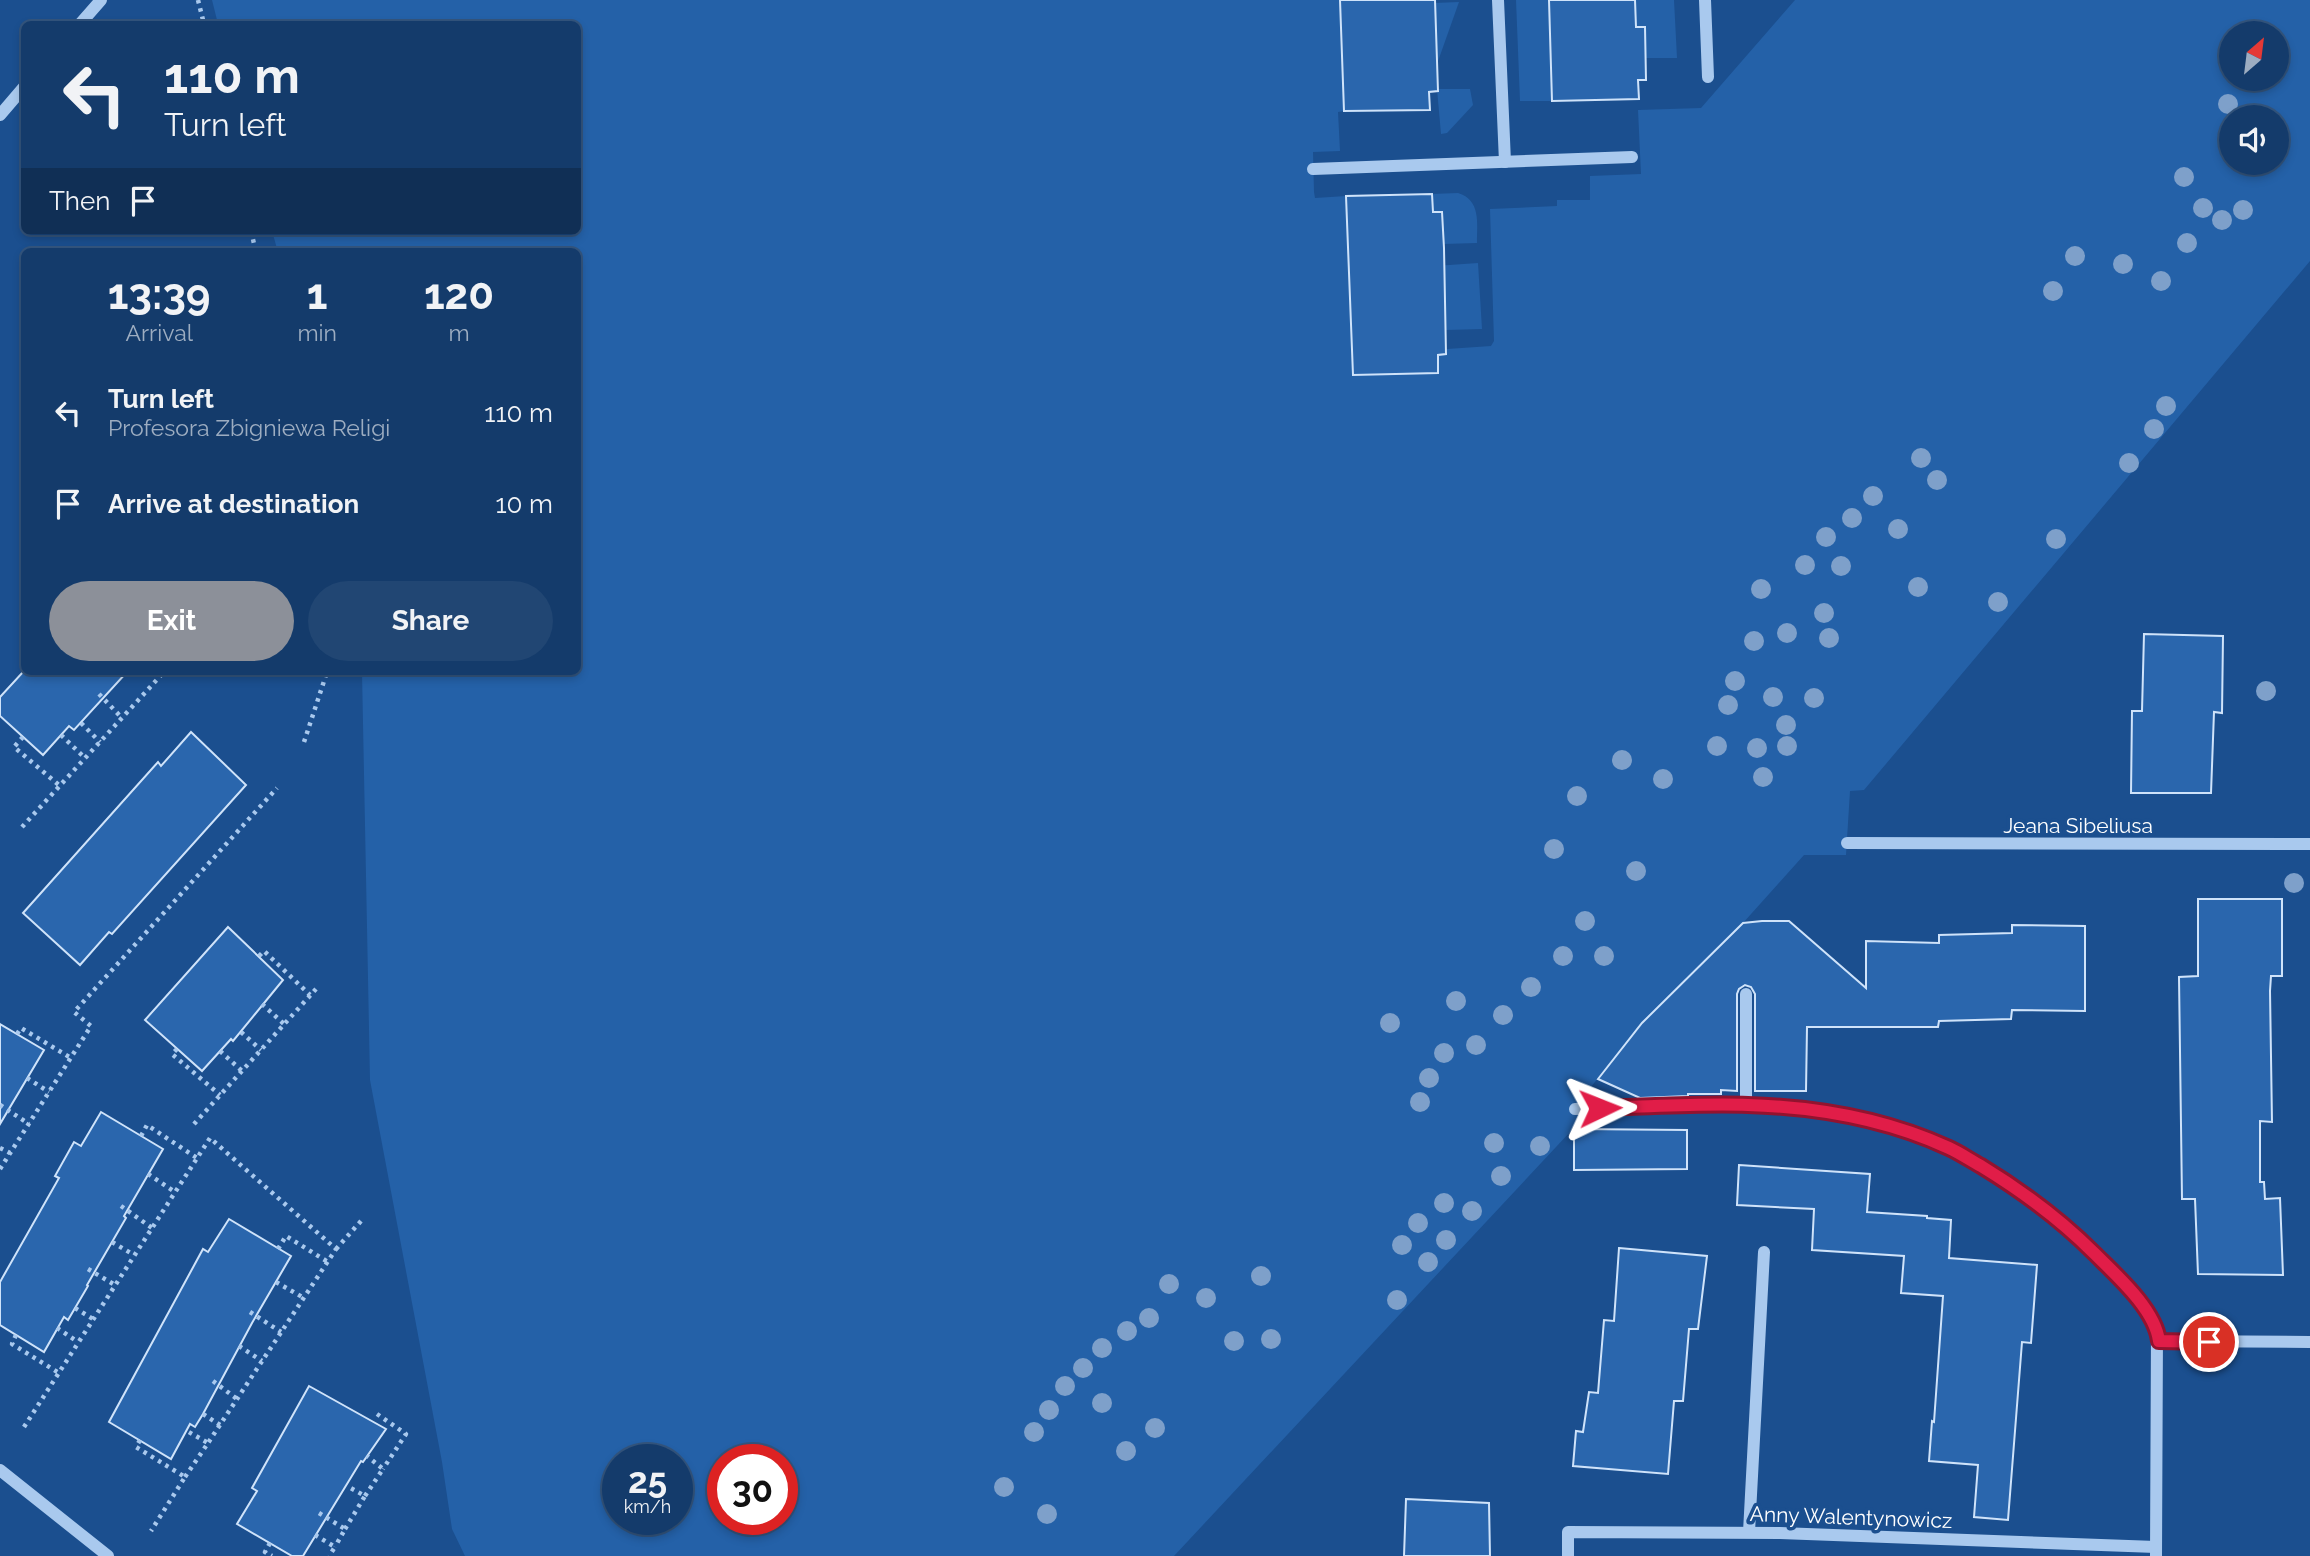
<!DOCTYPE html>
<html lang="en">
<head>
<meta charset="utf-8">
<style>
	body { margin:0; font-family:Raleway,sans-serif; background:#214673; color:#f1f3f6; height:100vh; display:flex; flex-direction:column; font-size:26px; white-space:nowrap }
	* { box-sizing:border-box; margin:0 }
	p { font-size:23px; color:#9dadc1 }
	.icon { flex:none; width:38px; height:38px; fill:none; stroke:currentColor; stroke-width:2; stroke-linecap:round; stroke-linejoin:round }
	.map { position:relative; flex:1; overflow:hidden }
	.details { position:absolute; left:21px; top:248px; width:560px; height:427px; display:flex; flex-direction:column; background:#143b6b; border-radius:10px; box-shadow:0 4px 10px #0003,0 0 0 2px #33557e }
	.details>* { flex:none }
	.hud { position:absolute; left:21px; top:21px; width:560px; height:214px; border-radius:10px; box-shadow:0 4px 10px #0003,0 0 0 2px #33557e; background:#143b6b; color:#f1f3f6; overflow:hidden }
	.needle { width:46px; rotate:28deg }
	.buttons { position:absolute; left:2219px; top:21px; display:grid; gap:14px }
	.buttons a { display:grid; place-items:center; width:70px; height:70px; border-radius:50%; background:#143b6b; box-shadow:0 4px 10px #0003,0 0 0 2px #33557e; font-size:35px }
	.speed { position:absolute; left:602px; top:1444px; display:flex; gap:14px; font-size:35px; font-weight:700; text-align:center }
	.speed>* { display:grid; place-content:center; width:91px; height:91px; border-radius:50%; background:#143b6b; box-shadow:0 4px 10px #0003,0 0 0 2px #33557e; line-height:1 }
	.speed small { font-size:18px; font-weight:400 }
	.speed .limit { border:10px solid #d22; background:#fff; color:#111 }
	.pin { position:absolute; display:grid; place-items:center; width:60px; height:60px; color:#fff; margin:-30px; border:4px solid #fff; border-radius:50%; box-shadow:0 2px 7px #0007 }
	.me { position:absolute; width:77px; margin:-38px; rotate:88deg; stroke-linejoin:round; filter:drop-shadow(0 0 5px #0008) }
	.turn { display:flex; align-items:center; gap:24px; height:147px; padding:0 28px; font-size:32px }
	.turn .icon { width:91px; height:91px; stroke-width:2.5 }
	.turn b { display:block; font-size:49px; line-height:60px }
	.then { display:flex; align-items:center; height:66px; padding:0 28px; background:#0003; gap:14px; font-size:26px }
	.eta { display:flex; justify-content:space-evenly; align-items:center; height:119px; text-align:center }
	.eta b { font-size:42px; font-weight:700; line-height:49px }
	.cta { display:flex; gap:14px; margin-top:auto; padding:14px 28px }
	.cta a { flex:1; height:80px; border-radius:42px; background:#8c9099; color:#fff; font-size:28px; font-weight:700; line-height:80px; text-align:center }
	.cta a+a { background:#214673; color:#f1f3f6 }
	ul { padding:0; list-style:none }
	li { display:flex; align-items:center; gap:21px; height:91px; padding:0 28px }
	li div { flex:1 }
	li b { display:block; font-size:26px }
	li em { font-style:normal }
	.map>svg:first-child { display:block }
</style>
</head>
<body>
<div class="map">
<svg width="2310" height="1556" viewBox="0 0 2310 1556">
	<rect width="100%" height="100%" fill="#1b4f8f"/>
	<!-- green -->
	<g fill="#2461a8" fill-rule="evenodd">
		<path d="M 212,0 L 1340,0 L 1341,52 L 1350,53 L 1343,82 L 1344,111 L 1338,112 L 1340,151 L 1313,152 L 1314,192 L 1315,198 L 1346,196 L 1347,226 L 1356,227 L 1349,256 L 1353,375 L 1438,373 L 1438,355 L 1447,354 L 1447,349 L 1491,346 L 1494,341 L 1490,209 L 1557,206 L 1557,200 L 1590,200 L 1590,176 L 1641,174 L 1638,110 L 1701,108 L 1795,0 L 2310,0 L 2310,261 L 1864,790 L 1850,791 L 1846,855 L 1804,855 L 1743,923 L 1689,976 L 1629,1040 L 1586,1093 L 1599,1101 L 1174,1556 L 465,1556 L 452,1529 L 442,1462 L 370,1080 L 362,672 L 578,672 L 578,252 L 278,252 L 272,231 L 578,231 L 578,24 L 218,24 ZM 2231,33 L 2277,33 L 2277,79 L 2231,79 ZM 2231,117 L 2277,117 L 2277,163 L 2231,163 ZM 618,1460 L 677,1460 L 677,1519 L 618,1519 ZM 723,1460 L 782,1460 L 782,1519 L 723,1519 Z"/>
		<path d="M 1516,0 L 1549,0 L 1552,101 L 1520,101 Z"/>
		<path d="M 1635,0 L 1674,0 L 1677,58 L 1646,58 L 1645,27 L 1636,27 Z"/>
		<path d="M 1459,2 L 1437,64 L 1434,3 Z"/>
		<path d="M 1437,89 L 1470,89 L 1473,105 L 1447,133 L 1441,134 Z"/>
		<path d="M 1458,193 C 1481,200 1477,223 1477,243 L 1443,244 L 1433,212 L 1432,194 Z"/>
		<path d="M 1478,263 L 1482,329 L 1446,330 L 1445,302 L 1435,266 Z"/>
	</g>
	<!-- building -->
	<g fill="#2a66ad" stroke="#cfe3fa" stroke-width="2">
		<path d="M 1340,0 L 1435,0 L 1438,91 L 1429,92 L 1430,110 L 1344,111 Z"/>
		<path d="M 1549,0 L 1635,0 L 1636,27 L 1645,27 L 1646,80 L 1638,80 L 1639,99 L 1552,101 Z"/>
		<path d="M 1432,194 L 1433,212 L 1442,212 L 1444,248 L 1446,354 L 1438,355 L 1438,373 L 1353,375 L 1346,196 Z"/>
		<path d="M 2144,634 L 2223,636 L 2222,713 L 2214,712 L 2211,793 L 2131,793 L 2132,711 L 2142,711 Z"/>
		<path d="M 23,672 L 127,672 L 74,730 L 69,726 L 43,755 L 0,716 L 0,697 Z"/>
		<path d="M 191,732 L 246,785 L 112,934 L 109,932 L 80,965 L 23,913 L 158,762 L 161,766 Z"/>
		<path d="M 2198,899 L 2282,899 L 2282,976 L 2271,976 L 2270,991 L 2272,1122 L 2260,1121 L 2260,1182 L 2264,1182 L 2265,1199 L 2280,1198 L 2283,1275 L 2198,1274 L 2195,1199 L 2182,1199 L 2179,977 L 2198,976 Z"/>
		<path d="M 1762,921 L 1789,921 L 1866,988 L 1866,941 L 1939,943 L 1939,935 L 2012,933 L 2012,925 L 2085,926 L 2085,1011 L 2012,1010 L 2011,1019 L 1939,1021 L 1938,1027 L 1807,1027 L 1806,1091 L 1755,1091 L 1755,994 L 1751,987 L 1745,985 L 1739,989 L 1737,994 L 1737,1091 L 1721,1090 L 1721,1094 L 1688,1094 L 1688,1096 L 1640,1098 L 1598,1079 L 1642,1023 L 1743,923 Z"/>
		<path d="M 228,927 L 283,980 L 233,1041 L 231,1039 L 202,1071 L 145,1020 Z"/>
		<path d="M 0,1024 L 44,1050 L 0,1124 Z"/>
		<path d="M 101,1112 L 163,1149 L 124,1216 L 126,1218 L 87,1285 L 88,1286 L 68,1320 L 64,1317 L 44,1352 L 0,1325 L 0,1282 L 59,1178 L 55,1176 L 74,1142 L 81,1146 Z"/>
		<path d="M 1574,1129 L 1687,1130 L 1687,1169 L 1574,1170 Z"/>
		<path d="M 1739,1165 L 1870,1174 L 1867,1212 L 1927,1216 L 1927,1218 L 1951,1220 L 1949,1258 L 2037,1265 L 2031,1343 L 2022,1342 L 2008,1520 L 1974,1517 L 1978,1465 L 1929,1461 L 1932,1421 L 1934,1422 L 1943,1296 L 1901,1293 L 1904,1256 L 1812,1250 L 1814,1209 L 1737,1205 Z"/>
		<path d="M 229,1219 L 291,1256 L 252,1323 L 203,1414 L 195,1427 L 190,1424 L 171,1459 L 109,1422 L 203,1249 L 208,1252 Z"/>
		<path d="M 1619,1248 L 1707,1256 L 1698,1329 L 1689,1329 L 1683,1401 L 1674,1401 L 1668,1474 L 1573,1466 L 1576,1431 L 1583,1432 L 1589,1392 L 1598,1393 L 1604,1320 L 1614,1321 Z"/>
		<path d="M 309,1386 L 386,1429 L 363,1462 L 361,1461 L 303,1556 L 292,1556 L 237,1524 L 257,1491 L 252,1488 Z"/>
		<path d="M 1406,1499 L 1489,1503 L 1490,1556 L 1404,1556 Z"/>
	</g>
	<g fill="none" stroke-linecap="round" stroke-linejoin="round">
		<!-- path -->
		<g stroke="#a9c9ee" stroke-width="4.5" stroke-dasharray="3.5 5" stroke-linecap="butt">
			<path d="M 198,0 L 204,24"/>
			<path d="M 251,231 L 256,252"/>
			<path d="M 99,694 L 122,718"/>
			<path d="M 81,723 L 100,742"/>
			<path d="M 61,735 L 85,758"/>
			<path d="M 23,737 L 14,747 L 60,786"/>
			<path d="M 304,742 L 327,672"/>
			<path d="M 22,827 L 164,672"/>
			<path d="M 259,956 L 264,951 L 310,995"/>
			<path d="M 262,1004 L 284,1024"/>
			<path d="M 241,1032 L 261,1050"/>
			<path d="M 17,1034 L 21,1028 L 71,1058"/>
			<path d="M 177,1049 L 172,1054 L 220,1095"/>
			<path d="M 220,1051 L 242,1071"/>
			<path d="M 27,1078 L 49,1092"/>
			<path d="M 0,1105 L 29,1124"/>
			<path d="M 194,1124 L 316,989"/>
			<path d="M 141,1136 L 147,1125 L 197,1158"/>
			<path d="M 0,1148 L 10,1153"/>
			<path d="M 0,1169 L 91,1026 L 74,1012 L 277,788"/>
			<path d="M 148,1174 L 175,1192"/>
			<path d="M 121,1206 L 152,1228"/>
			<path d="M 112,1242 L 134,1255"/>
			<path d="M 278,1249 L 286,1236 L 328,1262"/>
			<path d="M 336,1249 L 361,1221"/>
			<path d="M 88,1269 L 115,1285"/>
			<path d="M 276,1282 L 304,1298"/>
			<path d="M 75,1308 L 93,1319"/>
			<path d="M 250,1312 L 281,1332"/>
			<path d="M 57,1328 L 78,1342"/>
			<path d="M 16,1335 L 12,1344 L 59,1373"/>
			<path d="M 239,1346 L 262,1361"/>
			<path d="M 213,1381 L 237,1399"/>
			<path d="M 203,1414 L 220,1425"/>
			<path d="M 377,1414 L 406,1434 L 383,1469"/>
			<path d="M 24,1427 L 210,1138 L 336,1249 L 208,1443"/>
			<path d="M 140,1440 L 136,1447 L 185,1477 L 151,1531"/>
			<path d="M 185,1477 L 208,1443 L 187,1431"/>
			<path d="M 365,1496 L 383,1469 L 367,1456"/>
			<path d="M 319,1513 L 345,1529 L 335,1547"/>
			<path d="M 345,1529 L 365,1496 L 347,1486"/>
			<path d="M 315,1535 L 335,1547 L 329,1556"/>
			<path d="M 270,1543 L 265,1552 L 272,1556"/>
		</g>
		<!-- minor -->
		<g stroke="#a9c9ee" stroke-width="12">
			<path d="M 1498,0 L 1505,162"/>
			<path d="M 1705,0 L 1708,77"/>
			<path d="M 80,24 L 101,0"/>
			<path d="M 0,115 L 24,87"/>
			<path d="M 1313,169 L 1632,157"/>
			<path d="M 1847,843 L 2310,844"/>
			<path d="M 1746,994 L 1746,1104"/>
			<path d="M 1575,1109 C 1632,1107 1689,1103 1745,1105 C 1874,1107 1979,1148 2074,1235 C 2104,1262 2140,1293 2157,1331 L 2156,1556"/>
			<path d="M 2159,1341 L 2310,1342"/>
			<path d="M 0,1470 L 108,1556"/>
			<path d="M 1749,1532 L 1764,1252"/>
			<path d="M 1568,1556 L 1568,1532 L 1780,1533 L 2156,1547"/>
		</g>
	</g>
	<!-- trees -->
	<g fill="#7ea0ca">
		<circle cx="2228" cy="104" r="10"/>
		<circle cx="2184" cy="177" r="10"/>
		<circle cx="2203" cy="208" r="10"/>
		<circle cx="2243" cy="210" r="10"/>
		<circle cx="2222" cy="220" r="10"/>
		<circle cx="2187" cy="243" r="10"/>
		<circle cx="2075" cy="256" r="10"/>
		<circle cx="2123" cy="264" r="10"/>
		<circle cx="2161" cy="281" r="10"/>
		<circle cx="2053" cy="291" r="10"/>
		<circle cx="2166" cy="406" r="10"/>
		<circle cx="2154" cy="429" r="10"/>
		<circle cx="1921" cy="458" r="10"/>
		<circle cx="2129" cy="463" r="10"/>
		<circle cx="1937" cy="480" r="10"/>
		<circle cx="1873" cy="496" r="10"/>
		<circle cx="1852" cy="518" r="10"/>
		<circle cx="1898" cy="529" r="10"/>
		<circle cx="1826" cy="537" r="10"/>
		<circle cx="2056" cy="539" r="10"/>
		<circle cx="1805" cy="565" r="10"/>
		<circle cx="1841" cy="566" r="10"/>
		<circle cx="1918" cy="587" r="10"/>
		<circle cx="1761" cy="589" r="10"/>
		<circle cx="1998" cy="602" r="10"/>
		<circle cx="1824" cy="613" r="10"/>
		<circle cx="1787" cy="633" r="10"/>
		<circle cx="1829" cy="638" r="10"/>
		<circle cx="1754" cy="641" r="10"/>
		<circle cx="1735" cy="681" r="10"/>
		<circle cx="2266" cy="691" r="10"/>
		<circle cx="1773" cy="697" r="10"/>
		<circle cx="1814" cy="698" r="10"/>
		<circle cx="1728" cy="705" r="10"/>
		<circle cx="1786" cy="725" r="10"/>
		<circle cx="1717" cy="746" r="10"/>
		<circle cx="1787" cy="746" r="10"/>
		<circle cx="1757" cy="748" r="10"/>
		<circle cx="1622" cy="760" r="10"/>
		<circle cx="1763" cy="777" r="10"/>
		<circle cx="1663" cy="779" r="10"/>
		<circle cx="1577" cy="796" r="10"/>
		<circle cx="1554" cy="849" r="10"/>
		<circle cx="1636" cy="871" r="10"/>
		<circle cx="2294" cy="883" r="10"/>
		<circle cx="1585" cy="921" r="10"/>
		<circle cx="1563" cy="956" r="10"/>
		<circle cx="1604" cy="956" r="10"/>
		<circle cx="1531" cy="987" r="10"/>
		<circle cx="1456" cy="1001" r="10"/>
		<circle cx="1503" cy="1015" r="10"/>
		<circle cx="1390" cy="1023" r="10"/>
		<circle cx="1476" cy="1045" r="10"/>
		<circle cx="1444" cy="1053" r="10"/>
		<circle cx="1429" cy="1078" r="10"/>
		<circle cx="1420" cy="1102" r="10"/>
		<circle cx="1494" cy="1143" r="10"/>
		<circle cx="1540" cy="1146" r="10"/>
		<circle cx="1501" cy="1176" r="10"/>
		<circle cx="1444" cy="1203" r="10"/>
		<circle cx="1472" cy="1211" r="10"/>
		<circle cx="1418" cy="1223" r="10"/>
		<circle cx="1446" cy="1240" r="10"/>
		<circle cx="1402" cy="1245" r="10"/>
		<circle cx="1428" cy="1262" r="10"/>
		<circle cx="1261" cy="1276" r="10"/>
		<circle cx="1169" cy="1284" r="10"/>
		<circle cx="1206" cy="1298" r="10"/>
		<circle cx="1397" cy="1300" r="10"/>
		<circle cx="1149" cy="1318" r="10"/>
		<circle cx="1127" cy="1331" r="10"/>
		<circle cx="1271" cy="1339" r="10"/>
		<circle cx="1234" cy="1341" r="10"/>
		<circle cx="1102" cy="1348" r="10"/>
		<circle cx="1083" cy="1368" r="10"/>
		<circle cx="1065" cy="1386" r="10"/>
		<circle cx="1102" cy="1403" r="10"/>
		<circle cx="1049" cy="1410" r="10"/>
		<circle cx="1155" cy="1428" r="10"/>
		<circle cx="1034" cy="1432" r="10"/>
		<circle cx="1126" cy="1451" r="10"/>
		<circle cx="1004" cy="1487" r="10"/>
		<circle cx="1047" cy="1514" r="10"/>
	</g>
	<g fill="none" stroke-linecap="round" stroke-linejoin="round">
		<!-- route casing -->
		<g stroke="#92132f" stroke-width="18">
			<path id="route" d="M 1600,1108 C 1649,1107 1699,1103 1748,1105 C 1816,1107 1886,1119 1949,1148 C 1960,1153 1970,1160 1981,1166 C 2022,1191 2060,1219 2094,1253 C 2116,1275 2155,1309 2159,1341 L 2209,1342"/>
		</g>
		<!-- route -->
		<use href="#route" stroke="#e11d48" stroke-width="12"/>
	</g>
	<g text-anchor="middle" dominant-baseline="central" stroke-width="7" stroke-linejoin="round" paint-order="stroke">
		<!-- street labels -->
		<g font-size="21" fill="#fff" stroke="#1b4f8f">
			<text x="2078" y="825">Jeana Sibeliusa</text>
			<text transform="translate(1851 1517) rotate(2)">Anny Walentynowicz</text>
		</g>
	</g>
</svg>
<div class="buttons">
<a><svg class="needle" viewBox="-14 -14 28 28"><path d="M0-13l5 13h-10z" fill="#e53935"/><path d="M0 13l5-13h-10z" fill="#9dadc1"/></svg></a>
<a><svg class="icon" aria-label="sound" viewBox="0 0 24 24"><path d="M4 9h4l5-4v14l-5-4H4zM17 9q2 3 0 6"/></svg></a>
</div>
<div class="speed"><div>25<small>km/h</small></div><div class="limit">30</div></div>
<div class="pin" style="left:2209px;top:1342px;background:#d93025"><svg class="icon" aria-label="arrive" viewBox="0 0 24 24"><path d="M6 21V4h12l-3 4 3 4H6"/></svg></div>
<svg class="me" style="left:1600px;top:1108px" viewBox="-20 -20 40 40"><path d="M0-17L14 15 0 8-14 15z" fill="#e11d48" stroke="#fff" stroke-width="4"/></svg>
<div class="hud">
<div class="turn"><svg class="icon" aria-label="left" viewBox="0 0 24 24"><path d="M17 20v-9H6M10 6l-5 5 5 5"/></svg><div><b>110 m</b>Turn left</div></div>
<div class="then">Then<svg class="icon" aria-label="arrive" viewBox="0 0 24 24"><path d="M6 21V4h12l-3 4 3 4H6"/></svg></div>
</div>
<section class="details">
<div class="eta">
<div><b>13:39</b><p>Arrival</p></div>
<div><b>1</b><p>min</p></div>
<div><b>120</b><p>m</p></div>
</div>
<ul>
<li><svg class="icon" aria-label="left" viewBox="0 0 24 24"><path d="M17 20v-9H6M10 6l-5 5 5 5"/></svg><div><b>Turn left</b><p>Profesora Zbigniewa Religi</p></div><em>110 m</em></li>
<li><svg class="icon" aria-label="arrive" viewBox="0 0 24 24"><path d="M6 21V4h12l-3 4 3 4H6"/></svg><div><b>Arrive at destination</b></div><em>10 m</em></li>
</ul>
<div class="cta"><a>Exit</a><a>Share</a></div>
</section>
</div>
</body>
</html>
